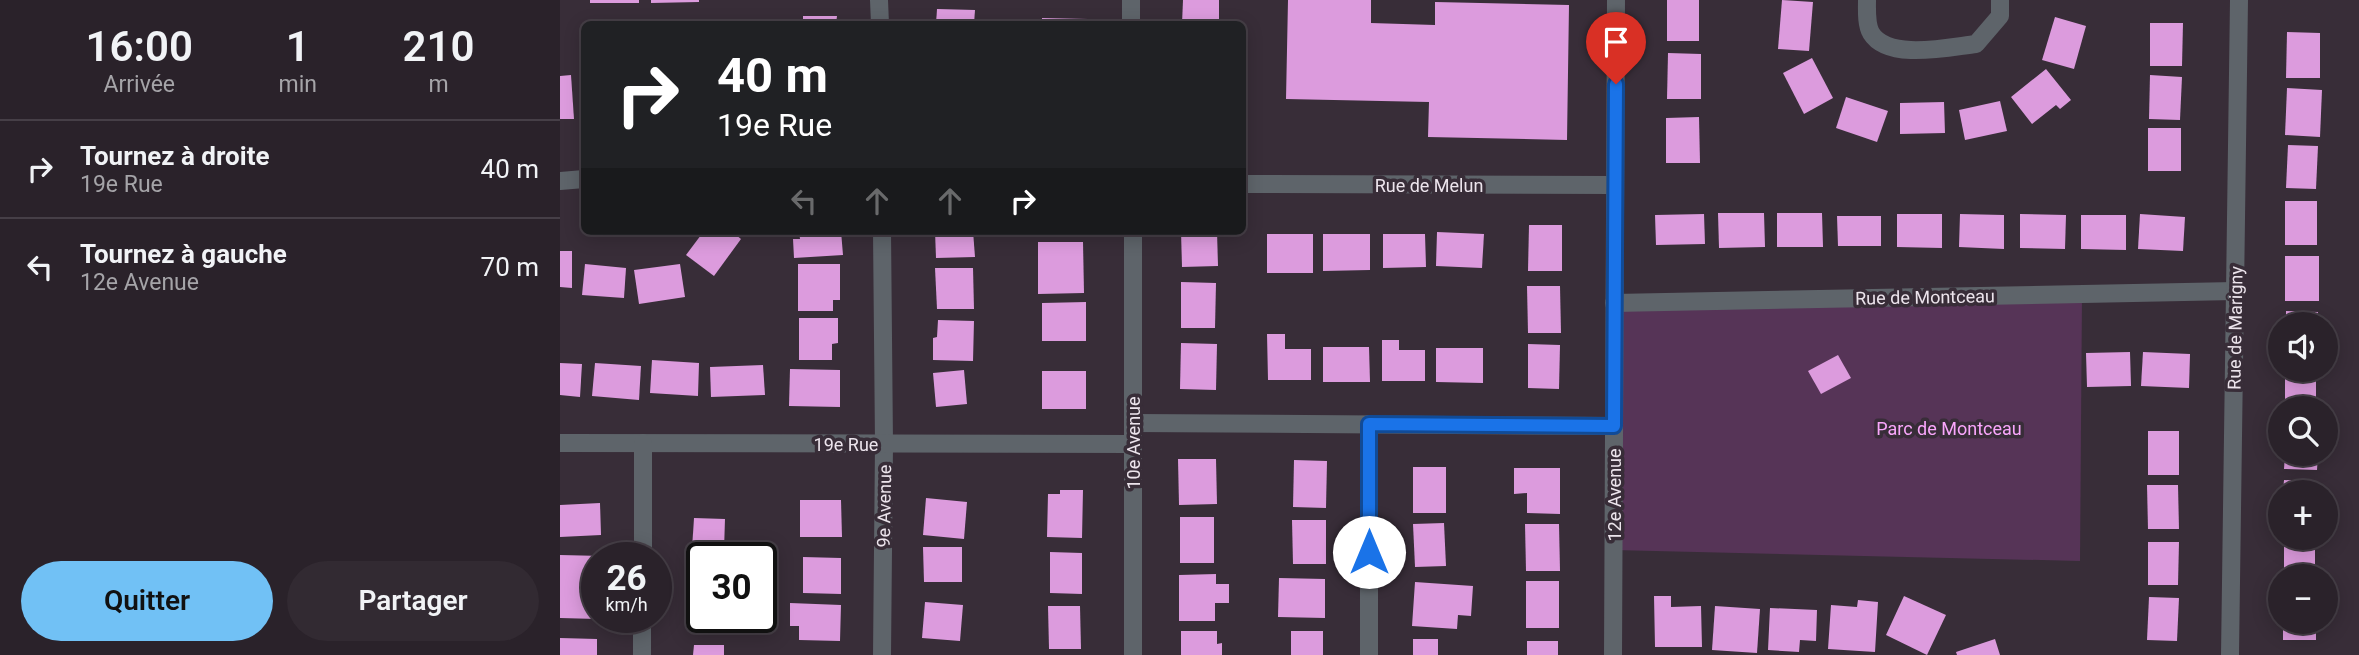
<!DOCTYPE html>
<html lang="fr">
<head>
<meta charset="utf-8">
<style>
	body { margin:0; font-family:Roboto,sans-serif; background:#322a32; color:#f1f3f6; height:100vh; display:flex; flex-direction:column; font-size:26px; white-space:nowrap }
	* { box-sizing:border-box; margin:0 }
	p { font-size:23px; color:#a5a4a8 }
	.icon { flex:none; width:38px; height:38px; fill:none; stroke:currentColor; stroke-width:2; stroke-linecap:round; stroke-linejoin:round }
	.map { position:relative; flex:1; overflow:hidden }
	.drawer { display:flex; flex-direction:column; background:#2a222a; width:560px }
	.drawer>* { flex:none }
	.hud { position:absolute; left:21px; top:21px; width:665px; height:214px; border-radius:10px; box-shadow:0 4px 18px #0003,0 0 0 2px #463f47; background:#202124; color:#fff; overflow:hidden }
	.tools { position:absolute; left:1708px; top:312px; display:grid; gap:14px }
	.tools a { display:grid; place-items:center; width:70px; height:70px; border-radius:50%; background:#2a222a; box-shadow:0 4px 18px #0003,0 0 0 2px #463f47; font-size:35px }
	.speed { position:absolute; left:21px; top:542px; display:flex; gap:14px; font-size:35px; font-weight:700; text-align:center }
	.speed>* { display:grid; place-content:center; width:91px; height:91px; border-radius:50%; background:#2a222a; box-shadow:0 4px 18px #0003,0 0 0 2px #463f47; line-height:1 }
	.speed small { font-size:18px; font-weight:400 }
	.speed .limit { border:4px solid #111; border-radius:10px; background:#fff; color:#111 }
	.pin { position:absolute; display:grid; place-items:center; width:60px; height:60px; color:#fff; margin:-72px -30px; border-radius:50% 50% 50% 0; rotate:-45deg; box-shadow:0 0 7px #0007 }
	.pin .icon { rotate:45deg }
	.me { position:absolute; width:77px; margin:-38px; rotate:0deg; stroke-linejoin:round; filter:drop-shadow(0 0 5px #0008) }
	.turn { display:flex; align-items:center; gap:24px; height:147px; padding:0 21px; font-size:32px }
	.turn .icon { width:91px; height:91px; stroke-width:2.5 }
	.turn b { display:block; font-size:49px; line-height:60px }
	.lanes { display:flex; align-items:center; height:66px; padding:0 21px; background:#0003; justify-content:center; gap:35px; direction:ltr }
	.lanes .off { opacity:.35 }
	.eta { display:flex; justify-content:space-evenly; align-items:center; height:119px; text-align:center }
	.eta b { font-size:42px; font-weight:600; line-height:49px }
	.action { display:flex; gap:14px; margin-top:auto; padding:14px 21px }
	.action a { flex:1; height:80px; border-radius:42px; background:#71c1f5; color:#111; font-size:28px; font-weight:600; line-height:80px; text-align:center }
	.action a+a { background:#322a32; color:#f1f3f6 }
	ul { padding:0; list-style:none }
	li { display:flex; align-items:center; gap:21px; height:98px; padding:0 21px; border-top:2px solid #463f47 }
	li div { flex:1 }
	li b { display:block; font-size:26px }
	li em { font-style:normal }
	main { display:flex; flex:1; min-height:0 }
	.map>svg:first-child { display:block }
</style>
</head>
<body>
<main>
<section class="drawer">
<div class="eta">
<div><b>16:00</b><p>Arrivée</p></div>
<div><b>1</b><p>min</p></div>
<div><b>210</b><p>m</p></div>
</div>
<ul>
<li><svg class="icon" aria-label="right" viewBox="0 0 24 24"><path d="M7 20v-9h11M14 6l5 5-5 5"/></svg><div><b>Tournez à droite</b><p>19e Rue</p></div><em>40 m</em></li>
<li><svg class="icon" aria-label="left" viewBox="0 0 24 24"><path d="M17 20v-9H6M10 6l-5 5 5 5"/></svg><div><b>Tournez à gauche</b><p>12e Avenue</p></div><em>70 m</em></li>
</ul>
<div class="action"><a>Quitter</a><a>Partager</a></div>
</section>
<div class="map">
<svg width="1799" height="655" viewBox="0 0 1799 655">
	<rect width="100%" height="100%" fill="#382d38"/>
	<!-- green -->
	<path fill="#563457" d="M 1522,293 L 1520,561 L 1053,550 L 1054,303 Z"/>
	<!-- building -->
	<g fill="#dc9bdd">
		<rect x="30" y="0" width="49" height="3"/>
		<path d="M 91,0 L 139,0 L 139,2 L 91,3 Z"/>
		<path d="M 623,0 L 659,0 L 659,24 L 622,24 Z"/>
		<path d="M 728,0 L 811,0 L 811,23 L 875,25 L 875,2 L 1009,5 L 1007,140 L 868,137 L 869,102 L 726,99 Z"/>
		<rect x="1107" y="0" width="32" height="41"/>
		<path d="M 1222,0 L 1253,2 L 1249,51 L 1218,49 Z"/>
		<path d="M 377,9 L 415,10 L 414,24 L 376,24 Z"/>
		<path d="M 243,16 L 277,16 L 276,24 L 243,24 Z"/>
		<path d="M 1495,17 L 1526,26 L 1514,69 L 1482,60 Z"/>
		<path d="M 482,18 L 528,19 L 528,24 L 482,24 Z"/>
		<path d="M 1590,23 L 1623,23 L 1622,66 L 1590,66 Z"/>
		<path d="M 1727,32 L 1760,33 L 1760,78 L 1726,78 Z"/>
		<path d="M 1108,53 L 1141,54 L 1141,99 L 1107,99 Z"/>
		<path d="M 1252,58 L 1273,98 L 1244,114 L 1223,73 Z"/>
		<path d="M 1486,69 L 1511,100 L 1500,109 L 1496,105 L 1472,124 L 1451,97 Z"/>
		<path d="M 11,75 L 14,119 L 0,119 L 0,76 Z"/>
		<path d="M 1590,75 L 1622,77 L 1620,120 L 1589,119 Z"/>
		<path d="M 1727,88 L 1762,90 L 1760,137 L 1725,135 Z"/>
		<path d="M 1286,97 L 1328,111 L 1317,142 L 1276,128 Z"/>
		<path d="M 1440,101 L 1447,131 L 1405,140 L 1399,110 Z"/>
		<path d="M 1384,102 L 1385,133 L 1340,134 L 1340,103 Z"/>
		<path d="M 1139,117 L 1140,163 L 1106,163 L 1106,118 Z"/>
		<rect x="1588" y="128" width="33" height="43"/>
		<path d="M 1728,145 L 1758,146 L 1756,189 L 1726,188 Z"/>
		<rect x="1725" y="201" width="32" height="44"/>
		<path d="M 1158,213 L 1204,213 L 1205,247 L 1159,248 Z"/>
		<path d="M 1217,213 L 1262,213 L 1263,247 L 1217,247 Z"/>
		<path d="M 1144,214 L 1145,244 L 1096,245 L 1095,215 Z"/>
		<path d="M 1337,214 L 1382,214 L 1382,248 L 1337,247 Z"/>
		<path d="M 1400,214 L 1444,215 L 1444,249 L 1399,247 Z"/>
		<path d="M 1460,214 L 1506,215 L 1505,249 L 1460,248 Z"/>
		<path d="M 1580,214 L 1625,217 L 1623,251 L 1578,249 Z"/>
		<path d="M 1521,215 L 1566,215 L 1566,250 L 1521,249 Z"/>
		<path d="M 1277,216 L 1321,216 L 1321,246 L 1278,246 Z"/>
		<path d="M 969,225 L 1002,225 L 1002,271 L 968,271 Z"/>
		<path d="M 144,231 L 171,231 L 181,239 L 154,276 L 126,255 Z"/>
		<path d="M 239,231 L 281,231 L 283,255 L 234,258 L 233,239 L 240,239 Z"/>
		<path d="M 375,231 L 413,231 L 415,257 L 376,258 Z"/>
		<path d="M 621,231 L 657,231 L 658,266 L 622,267 Z"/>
		<path d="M 877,232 L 924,234 L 922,268 L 876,266 Z"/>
		<rect x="707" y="234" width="46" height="39"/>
		<path d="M 763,234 L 810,234 L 810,270 L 763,271 Z"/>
		<path d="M 823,234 L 865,234 L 866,267 L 823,268 Z"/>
		<path d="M 478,242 L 523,242 L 524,293 L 478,294 Z"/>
		<path d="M 0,251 L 12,251 L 12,288 L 0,287 Z"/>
		<rect x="1725" y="256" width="34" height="45"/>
		<path d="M 25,264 L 66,268 L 64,298 L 22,295 Z"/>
		<path d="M 120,264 L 125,297 L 79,304 L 74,270 Z"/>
		<path d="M 238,264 L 280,264 L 280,300 L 273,300 L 273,311 L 238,311 Z"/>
		<path d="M 375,268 L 413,268 L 414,309 L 377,309 Z"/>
		<path d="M 621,282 L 656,283 L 655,328 L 621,328 Z"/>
		<path d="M 967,286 L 1000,286 L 1001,333 L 968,333 Z"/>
		<path d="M 526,302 L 526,341 L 482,341 L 482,303 Z"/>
		<path d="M 1726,311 L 1758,312 L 1758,324 L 1726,324 Z"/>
		<path d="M 239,318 L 278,318 L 278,343 L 272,344 L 272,360 L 239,360 Z"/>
		<path d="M 378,320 L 414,321 L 413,361 L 373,360 L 373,338 L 377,337 Z"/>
		<path d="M 707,334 L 725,334 L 725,349 L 751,349 L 751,380 L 708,380 Z"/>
		<path d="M 822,340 L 839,340 L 839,350 L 865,350 L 865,381 L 822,381 Z"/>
		<path d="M 621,343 L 657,344 L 656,390 L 620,389 Z"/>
		<path d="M 968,344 L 1000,345 L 999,389 L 968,388 Z"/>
		<path d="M 763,347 L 809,347 L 810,382 L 763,382 Z"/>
		<path d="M 876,348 L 923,348 L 923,383 L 876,382 Z"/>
		<path d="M 1570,352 L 1571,386 L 1527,387 L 1526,353 Z"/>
		<path d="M 1583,352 L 1630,354 L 1629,388 L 1581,386 Z"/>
		<path d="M 1278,355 L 1291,378 L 1261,394 L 1248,371 Z"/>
		<path d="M 92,360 L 139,363 L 138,396 L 90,393 Z"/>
		<path d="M 0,363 L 22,364 L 20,397 L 0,395 Z"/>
		<path d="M 35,363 L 81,366 L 79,400 L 32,396 Z"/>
		<path d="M 203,365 L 205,395 L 151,397 L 150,367 Z"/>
		<path d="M 230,369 L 280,370 L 280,407 L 229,406 Z"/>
		<rect x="1725" y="369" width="31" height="39"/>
		<path d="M 404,370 L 407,404 L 376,407 L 373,373 Z"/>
		<rect x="482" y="371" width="44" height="38"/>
		<rect x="1588" y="431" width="31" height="44"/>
		<path d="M 1725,453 L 1758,453 L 1757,470 L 1724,469 Z"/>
		<path d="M 618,459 L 656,459 L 657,504 L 619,505 Z"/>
		<path d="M 734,460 L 767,461 L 766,508 L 733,507 Z"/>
		<rect x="853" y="467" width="33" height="46"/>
		<path d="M 954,468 L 1000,468 L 1000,514 L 967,513 L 967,493 L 954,494 Z"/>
		<path d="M 1724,480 L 1756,481 L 1755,492 L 1723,492 Z"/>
		<path d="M 1587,485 L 1618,485 L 1619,529 L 1588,529 Z"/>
		<path d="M 500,490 L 523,490 L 522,538 L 487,537 L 488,494 L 500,494 Z"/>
		<path d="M 366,498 L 407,502 L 404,539 L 363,535 Z"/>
		<path d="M 240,500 L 281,500 L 282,537 L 240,537 Z"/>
		<path d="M 40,503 L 41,535 L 0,537 L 0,505 Z"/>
		<rect x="620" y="517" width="34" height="46"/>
		<path d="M 134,518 L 165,519 L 164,550 L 132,549 Z"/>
		<path d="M 732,520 L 766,520 L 766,564 L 733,564 Z"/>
		<path d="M 884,523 L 886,566 L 855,567 L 853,524 Z"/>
		<path d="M 965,524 L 999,524 L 1000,571 L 966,571 Z"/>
		<rect x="1724" y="540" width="31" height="36"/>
		<path d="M 1588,542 L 1619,542 L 1618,585 L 1588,585 Z"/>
		<path d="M 363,547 L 402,547 L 402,582 L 364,582 Z"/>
		<path d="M 490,552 L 522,553 L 522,594 L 490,593 Z"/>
		<path d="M 0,555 L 43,556 L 43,558 L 37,558 L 37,619 L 0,618 Z"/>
		<path d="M 243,557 L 281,558 L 281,594 L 243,593 Z"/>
		<path d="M 136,570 L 142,571 L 142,618 L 165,618 L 164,627 L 133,625 Z"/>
		<path d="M 656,574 L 656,584 L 669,584 L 669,603 L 655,603 L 655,621 L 619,621 L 619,575 Z"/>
		<path d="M 719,578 L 765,579 L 765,618 L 718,617 Z"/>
		<rect x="966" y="581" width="33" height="47"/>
		<path d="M 855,582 L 913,586 L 911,616 L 898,615 L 897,629 L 852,626 Z"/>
		<path d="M 1094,596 L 1111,596 L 1111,607 L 1141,606 L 1142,647 L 1095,647 Z"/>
		<path d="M 1344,596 L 1386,615 L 1367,655 L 1326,635 Z"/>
		<path d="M 1589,597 L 1619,598 L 1617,641 L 1587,640 Z"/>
		<path d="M 1298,600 L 1318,602 L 1315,652 L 1268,649 L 1271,605 L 1297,607 Z"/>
		<path d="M 365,602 L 403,605 L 400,641 L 362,638 Z"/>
		<path d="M 230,603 L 281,605 L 280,641 L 239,640 L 239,626 L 230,626 Z"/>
		<path d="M 488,606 L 520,606 L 521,649 L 489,649 Z"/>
		<path d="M 1155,606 L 1200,609 L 1197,653 L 1152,650 Z"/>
		<path d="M 1210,608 L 1257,610 L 1256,641 L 1240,640 L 1239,652 L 1208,650 Z"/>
		<path d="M 1723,621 L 1766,621 L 1766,627 L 1756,627 L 1756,640 L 1723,640 Z"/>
		<path d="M 621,631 L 657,631 L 657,644 L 662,643 L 662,655 L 621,655 Z"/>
		<rect x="731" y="631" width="32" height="24"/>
		<path d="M 0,638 L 37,639 L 37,655 L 0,655 Z"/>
		<rect x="853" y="639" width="25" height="16"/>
		<path d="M 1435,639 L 1440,655 L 1397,655 L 1396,652 Z"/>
		<rect x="967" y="641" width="31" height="14"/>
		<path d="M 134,645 L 164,645 L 164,655 L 133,655 Z"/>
	</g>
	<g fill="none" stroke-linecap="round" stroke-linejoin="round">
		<!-- minor -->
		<g stroke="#5e646a" stroke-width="18">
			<path d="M 319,0 L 320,24"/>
			<path d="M 571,0 L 571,24"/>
			<path d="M 1307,0 C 1307,10 1306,24 1311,33 C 1328,61 1389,47 1416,44 L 1440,16 L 1440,0"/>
			<path d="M 0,181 L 24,179"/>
			<path d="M 682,184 L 1055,185"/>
			<path d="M 322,231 L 324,444 L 322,655"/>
			<path d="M 1054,303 L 1675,291"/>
			<path d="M 573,423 L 1054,426"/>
			<path d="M 809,424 L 809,655"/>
			<path d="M 0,443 L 572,444"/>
			<path d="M 83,558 L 83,443"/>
			<path d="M 82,655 L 82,618"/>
			<path d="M 573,655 L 573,231"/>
			<path d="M 1053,655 L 1056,0"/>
			<path d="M 1670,655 L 1679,0"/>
		</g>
	</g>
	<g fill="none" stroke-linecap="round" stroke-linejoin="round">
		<!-- route casing -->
		<g stroke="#114b97" stroke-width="18">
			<path id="route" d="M 809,552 L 809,424 L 1054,426 L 1056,84"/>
		</g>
		<!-- route -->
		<use href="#route" stroke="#1a73e8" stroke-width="12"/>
	</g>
	<g text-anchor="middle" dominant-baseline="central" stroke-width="7" stroke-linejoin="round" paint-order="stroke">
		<!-- street labels -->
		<g font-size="18" fill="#ece4ec" stroke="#382d38">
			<text x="869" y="185">Rue de Melun</text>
			<text transform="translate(1365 297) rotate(-1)">Rue de Montceau</text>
			<text transform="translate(1675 328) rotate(-89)">Rue de Marigny</text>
			<text transform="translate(573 443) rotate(-90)">10e Avenue</text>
			<text x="286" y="444">19e Rue</text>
			<text transform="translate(1054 495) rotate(-90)">12e Avenue</text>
			<text transform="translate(324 506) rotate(-89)">9e Avenue</text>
		</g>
		<!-- park labels -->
		<g font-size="18" fill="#f9a6fb" stroke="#382d38">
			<text x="1389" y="428">Parc de Montceau</text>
		</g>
	</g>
</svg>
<div class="tools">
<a><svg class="icon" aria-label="sound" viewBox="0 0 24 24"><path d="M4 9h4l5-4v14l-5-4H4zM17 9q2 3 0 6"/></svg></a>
<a><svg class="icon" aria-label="search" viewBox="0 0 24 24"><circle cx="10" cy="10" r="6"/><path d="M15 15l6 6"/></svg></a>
<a>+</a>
<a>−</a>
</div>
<div class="speed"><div>26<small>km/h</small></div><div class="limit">30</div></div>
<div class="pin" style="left:1056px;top:84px;background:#d93025"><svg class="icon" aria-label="arrive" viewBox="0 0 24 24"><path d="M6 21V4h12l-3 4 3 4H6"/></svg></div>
<svg class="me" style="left:809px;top:552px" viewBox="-20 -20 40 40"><circle r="19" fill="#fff"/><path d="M0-13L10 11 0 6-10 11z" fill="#1a73e8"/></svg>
<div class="hud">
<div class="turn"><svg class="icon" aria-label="right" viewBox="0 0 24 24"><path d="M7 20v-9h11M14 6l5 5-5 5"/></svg><div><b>40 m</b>19e Rue</div></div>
<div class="lanes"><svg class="icon off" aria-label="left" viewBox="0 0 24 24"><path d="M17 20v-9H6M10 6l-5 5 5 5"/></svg><svg class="icon off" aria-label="ahead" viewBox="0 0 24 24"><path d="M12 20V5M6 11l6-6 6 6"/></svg><svg class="icon off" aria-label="ahead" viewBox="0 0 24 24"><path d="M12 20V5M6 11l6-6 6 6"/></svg><svg class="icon" aria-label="right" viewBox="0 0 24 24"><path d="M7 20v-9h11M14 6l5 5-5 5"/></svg></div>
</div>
</div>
</main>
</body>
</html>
